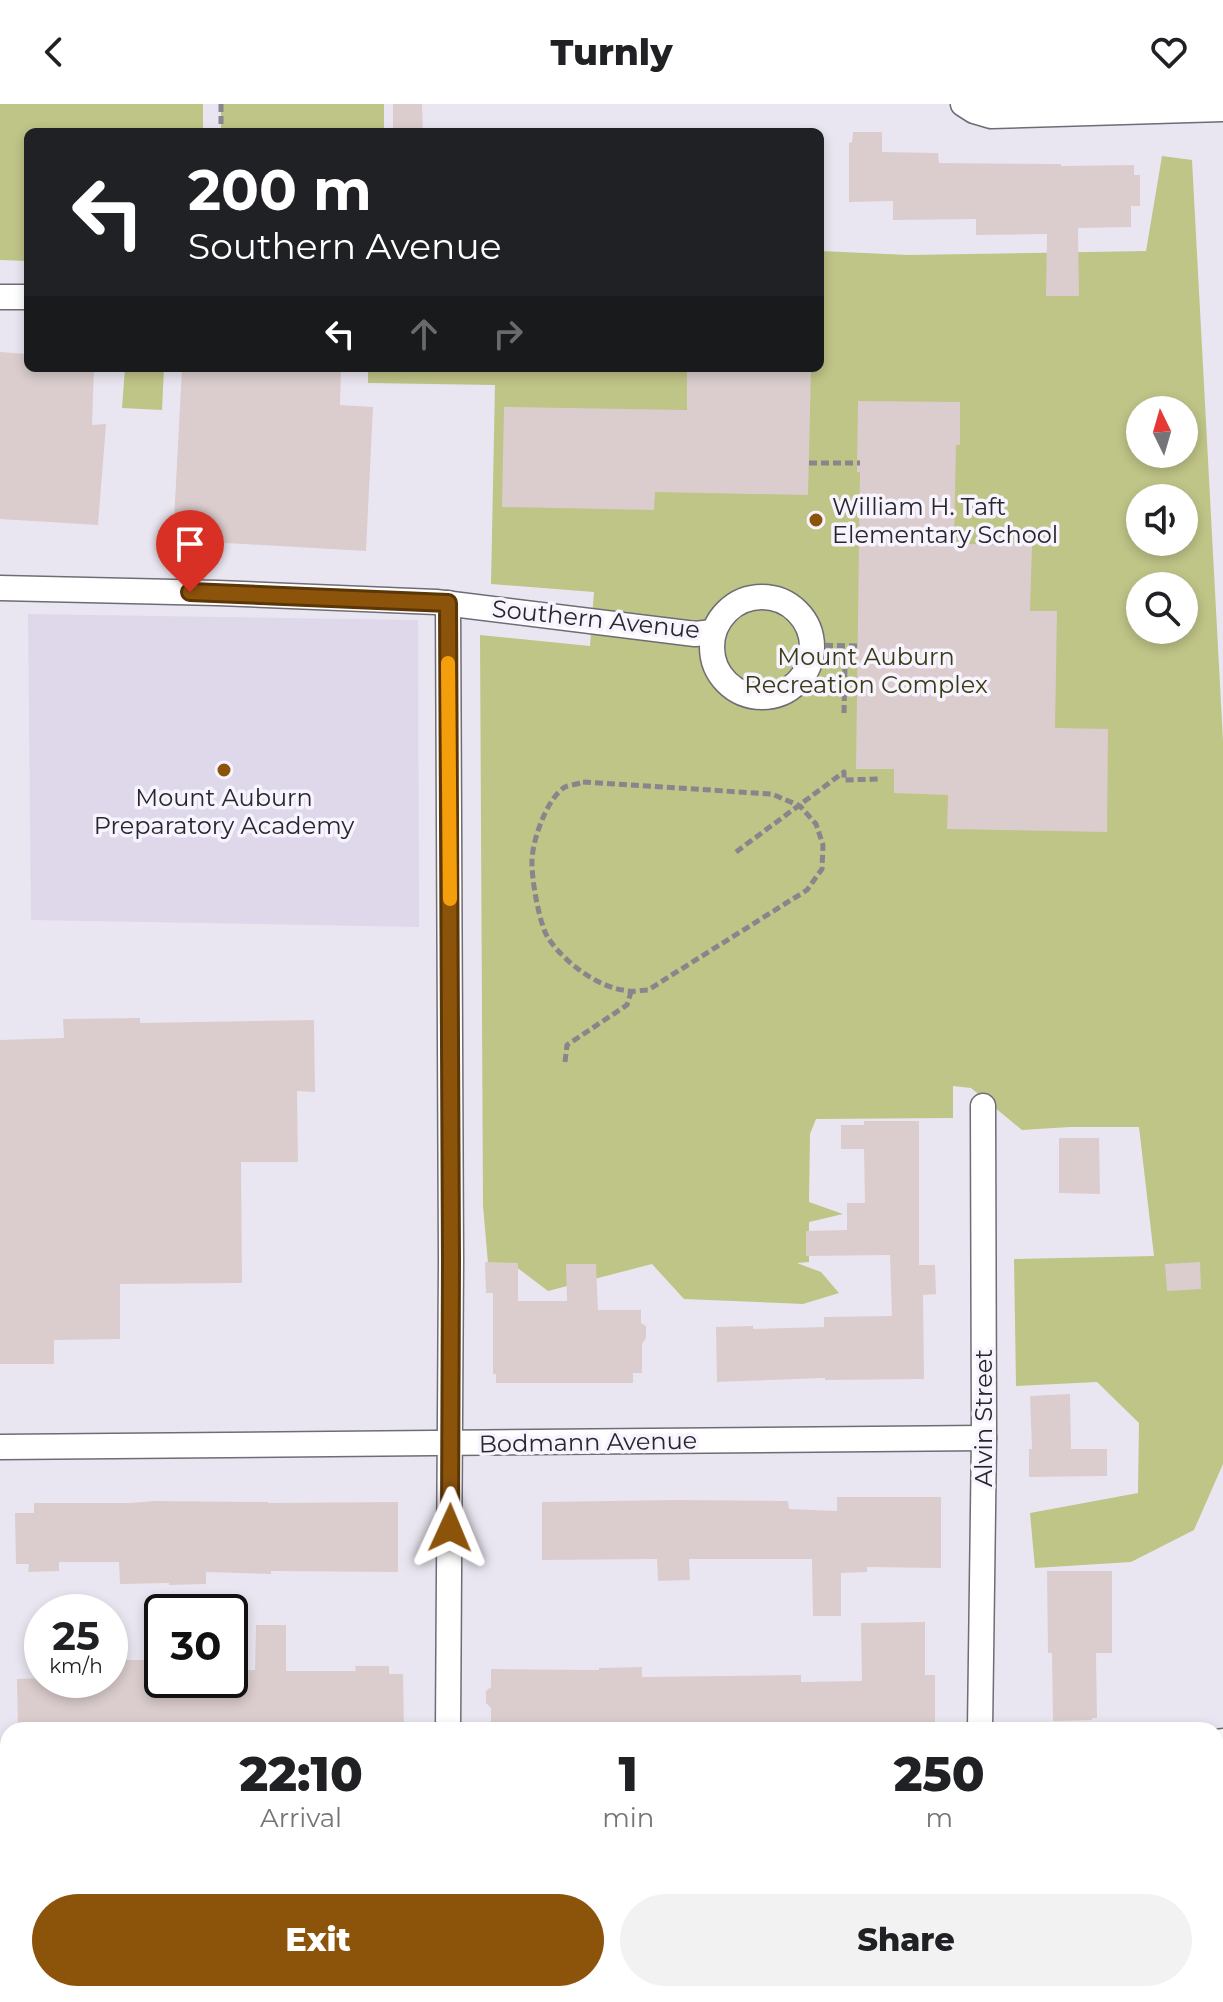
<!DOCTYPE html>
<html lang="en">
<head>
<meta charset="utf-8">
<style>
	body { margin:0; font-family:Montserrat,sans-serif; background:#f2f2f2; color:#202124; height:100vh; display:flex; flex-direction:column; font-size:30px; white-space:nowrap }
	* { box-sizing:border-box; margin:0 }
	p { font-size:26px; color:#757577 }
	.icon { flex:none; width:44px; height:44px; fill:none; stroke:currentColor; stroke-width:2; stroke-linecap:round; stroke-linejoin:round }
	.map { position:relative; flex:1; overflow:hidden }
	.panel { position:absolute; left:0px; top:1618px; width:1224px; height:280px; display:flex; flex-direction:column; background:#fff; border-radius:24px 24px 0 0; box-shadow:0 4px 12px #0003 }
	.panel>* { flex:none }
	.top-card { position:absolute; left:24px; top:24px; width:800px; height:244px; border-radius:12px; box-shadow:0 4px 12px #0003; background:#202124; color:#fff; overflow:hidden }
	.needle { width:52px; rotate:355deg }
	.buttons { position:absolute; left:1126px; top:292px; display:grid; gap:16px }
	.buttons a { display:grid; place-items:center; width:72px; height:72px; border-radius:50%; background:#fff; box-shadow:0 4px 12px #0003; font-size:40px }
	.speed { position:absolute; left:24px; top:1490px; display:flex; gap:16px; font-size:40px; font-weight:700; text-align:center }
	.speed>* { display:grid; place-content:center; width:104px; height:104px; border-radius:50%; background:#fff; box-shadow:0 4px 12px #0003; line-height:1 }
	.speed small { font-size:20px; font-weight:400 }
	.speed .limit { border:4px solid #111; border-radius:12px; background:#fff; color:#111 }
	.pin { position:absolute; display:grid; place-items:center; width:68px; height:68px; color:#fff; margin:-82px -34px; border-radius:50% 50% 50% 0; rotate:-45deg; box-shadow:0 0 8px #0007 }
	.pin .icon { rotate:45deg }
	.me { position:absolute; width:88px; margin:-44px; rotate:1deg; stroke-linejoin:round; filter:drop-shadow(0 0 6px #0008) }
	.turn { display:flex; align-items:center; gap:28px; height:168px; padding:0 32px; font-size:36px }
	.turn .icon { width:104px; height:104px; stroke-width:2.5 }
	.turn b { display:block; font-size:56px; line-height:68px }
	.lanes { display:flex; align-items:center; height:76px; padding:0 32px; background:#0003; justify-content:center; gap:40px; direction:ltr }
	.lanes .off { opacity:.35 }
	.eta { display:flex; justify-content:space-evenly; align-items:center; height:136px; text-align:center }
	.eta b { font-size:48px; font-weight:800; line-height:56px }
	.action { display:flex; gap:16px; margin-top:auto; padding:16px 32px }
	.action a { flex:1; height:92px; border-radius:48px; background:#8c530b; color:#fff; font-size:32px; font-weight:800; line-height:92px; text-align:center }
	.action a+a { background:#f2f2f2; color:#202124 }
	header { display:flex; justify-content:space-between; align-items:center; height:104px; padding:0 32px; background:#fff; font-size:36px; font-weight:800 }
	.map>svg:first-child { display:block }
</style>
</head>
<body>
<header><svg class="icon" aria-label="back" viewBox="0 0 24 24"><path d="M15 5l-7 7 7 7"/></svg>Turnly<svg class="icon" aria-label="heart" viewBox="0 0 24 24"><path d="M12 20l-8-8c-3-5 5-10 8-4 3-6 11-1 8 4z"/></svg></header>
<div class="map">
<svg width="1223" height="1898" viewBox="0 0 1223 1898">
	<rect width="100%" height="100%" fill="#eae6f1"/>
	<!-- built -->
	<g fill="#ded8ea">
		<path d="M 28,510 L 418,516 L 419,823 L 31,816 Z"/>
		<path d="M 53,1890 L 193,1890 L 194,1898 L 53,1898 Z"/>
	</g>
	<!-- green -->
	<g fill="#bfc487" fill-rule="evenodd">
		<path d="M 0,0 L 203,0 L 203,28 L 28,28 L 28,157 L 0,156 Z"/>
		<rect x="221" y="0" width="163" height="28"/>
		<path d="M 1162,52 L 1192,56 L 1223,637 L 1223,1360 L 1194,1426 L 1131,1458 L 1035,1464 L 1030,1409 L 1138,1389 L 1139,1319 L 1097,1278 L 1016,1282 L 1014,1155 L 1154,1152 L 1139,1023 L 1070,1023 L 1022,1026 L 971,984 L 953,982 L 953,1014 L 816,1015 L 810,1030 L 809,1098 L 843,1110 L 809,1118 L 809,1158 L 797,1159 L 821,1168 L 839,1189 L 803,1200 L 684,1195 L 652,1160 L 548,1187 L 511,1159 L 488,1159 L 483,1102 L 480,531 L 590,542 L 594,488 L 491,480 L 495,281 L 368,279 L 368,264 L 820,264 L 820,147 L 908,151 L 1146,147 ZM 1140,306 L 1184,306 L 1184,350 L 1140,350 ZM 1140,394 L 1184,394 L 1184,438 L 1140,438 ZM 1140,482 L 1184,482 L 1184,526 L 1140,526 Z"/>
		<path d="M 125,264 L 164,264 L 162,306 L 122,304 Z"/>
		<path d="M 1223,1819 L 1223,1898 L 729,1898 L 694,1894 L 683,1896 L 681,1898 L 630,1898 L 624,1890 L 1216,1890 L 1216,1824 Z"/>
	</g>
	<!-- building -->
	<g fill="#dbcdcd">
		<path d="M 393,0 L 422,0 L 423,28 L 393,28 Z"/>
		<path d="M 853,28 L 882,28 L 882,48 L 938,49 L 939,59 L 1061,60 L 1061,62 L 1134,61 L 1134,71 L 1140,71 L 1140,102 L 1131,102 L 1131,123 L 1078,124 L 1079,192 L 1046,192 L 1047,130 L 976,131 L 976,115 L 893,116 L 893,97 L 849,98 L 849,39 L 852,38 Z"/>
		<path d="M 0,248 L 28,250 L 28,264 L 94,264 L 92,321 L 106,320 L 98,421 L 0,415 Z"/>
		<path d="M 182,264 L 341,264 L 340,301 L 373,303 L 366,447 L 173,436 Z"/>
		<path d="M 687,264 L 811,264 L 808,391 L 655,388 L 654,406 L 502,403 L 504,303 L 687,306 Z"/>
		<path d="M 858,297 L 960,298 L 960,341 L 956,341 L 954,440 L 1032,441 L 1030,507 L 1057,507 L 1055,624 L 1108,625 L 1107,728 L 947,725 L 948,691 L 894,689 L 894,665 L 856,665 L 860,368 L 857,368 Z"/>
		<path d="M 140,914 L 140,919 L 314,916 L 315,988 L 297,987 L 298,1058 L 241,1058 L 242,1179 L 120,1180 L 120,1235 L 54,1236 L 54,1260 L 0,1260 L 0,936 L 64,934 L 63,915 Z"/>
		<path d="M 864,1017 L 919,1017 L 919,1161 L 935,1161 L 936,1190 L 923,1191 L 924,1275 L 825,1276 L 825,1274 L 717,1278 L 716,1223 L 753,1222 L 753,1225 L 824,1223 L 824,1213 L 892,1212 L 890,1151 L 806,1152 L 806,1127 L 847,1126 L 847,1099 L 865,1099 L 864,1045 L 841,1045 L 841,1021 L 864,1021 Z"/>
		<path d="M 1059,1034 L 1099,1034 L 1100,1090 L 1059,1089 Z"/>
		<path d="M 485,1158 L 518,1159 L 518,1197 L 567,1197 L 566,1160 L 596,1160 L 598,1206 L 641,1206 L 641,1219 L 646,1222 L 646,1234 L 642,1240 L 642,1269 L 633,1269 L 633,1279 L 496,1279 L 496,1270 L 493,1270 L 493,1189 L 486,1189 Z"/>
		<path d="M 1200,1158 L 1201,1185 L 1167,1187 L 1165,1160 Z"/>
		<path d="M 1070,1290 L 1071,1345 L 1107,1345 L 1107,1372 L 1029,1373 L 1029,1345 L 1032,1345 L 1030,1292 Z"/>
		<path d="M 837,1393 L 941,1393 L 941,1464 L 867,1463 L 867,1468 L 841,1469 L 841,1512 L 813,1512 L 812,1455 L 689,1455 L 690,1476 L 658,1477 L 657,1455 L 542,1456 L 542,1398 L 676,1396 L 788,1397 L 789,1405 L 837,1407 Z"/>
		<path d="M 155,1397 L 268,1398 L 268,1399 L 398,1398 L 398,1468 L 271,1467 L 271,1470 L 206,1468 L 206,1480 L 169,1481 L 169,1479 L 120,1480 L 119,1458 L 59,1458 L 59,1467 L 28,1468 L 29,1460 L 16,1460 L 15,1409 L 34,1409 L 34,1399 L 130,1399 Z"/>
		<path d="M 1047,1467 L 1112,1467 L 1112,1549 L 1096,1549 L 1097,1614 L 1092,1614 L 1092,1616 L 1053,1617 L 1052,1549 L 1048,1549 Z"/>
		<path d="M 925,1518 L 925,1571 L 935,1571 L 935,1626 L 491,1626 L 491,1604 L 486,1599 L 486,1587 L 491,1583 L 491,1565 L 599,1566 L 599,1564 L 642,1563 L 642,1573 L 801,1571 L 801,1578 L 862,1577 L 861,1519 Z"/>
		<path d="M 256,1521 L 286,1521 L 286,1567 L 356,1567 L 355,1562 L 389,1562 L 389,1570 L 403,1570 L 404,1626 L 18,1626 L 17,1575 L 42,1574 L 42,1580 L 90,1579 L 90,1576 L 110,1576 L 110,1556 L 162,1556 L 162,1576 L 235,1576 L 235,1566 L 255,1566 Z"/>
	</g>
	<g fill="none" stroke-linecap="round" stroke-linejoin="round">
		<!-- minor casing -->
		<g stroke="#6f6c75" stroke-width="27">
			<g id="minor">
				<path d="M 963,0 L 974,7 L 991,12 L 1223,5"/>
				<path d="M 0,193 L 28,193"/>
				<path d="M 0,484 L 218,489 L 436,498 L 695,530 L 713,528"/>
				<circle cx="762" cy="543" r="50"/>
				<path d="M 0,1343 L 984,1334"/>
				<path d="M 448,1626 L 451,1156 L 448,499"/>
				<path d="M 980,1626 L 984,1334 L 983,1002"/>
				<path d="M 16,1890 L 16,1898"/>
				<path d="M 447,1890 L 447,1898"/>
			</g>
		</g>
		<!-- tertiary casing -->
		<g stroke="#6f6c75" stroke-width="35">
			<g id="tertiary">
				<path d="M 1216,1642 L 1223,1641"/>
				<path d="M 0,1701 L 8,1701"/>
			</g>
		</g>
		<!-- path -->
		<g stroke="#88858d" stroke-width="5" stroke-dasharray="8 4" stroke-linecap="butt">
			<path d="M 221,0 L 221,28"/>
			<path d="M 809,359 L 860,359"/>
			<path d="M 813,541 L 858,542"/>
			<path d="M 844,609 L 845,561"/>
			<path d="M 583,678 L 772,690 L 800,702 L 816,720 L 823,741 L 822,765 L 807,786 L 648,886 C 642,886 635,888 629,887 C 598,884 565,859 548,834 C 539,819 531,773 532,755 C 533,735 547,694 565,683 C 570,681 578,680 583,678 Z"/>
			<path d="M 736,748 L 844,668 L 844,676 L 879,675"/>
			<path d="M 565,958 L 567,941 L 627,901 L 631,888"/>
		</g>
		<!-- minor -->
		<use href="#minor" stroke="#fff" stroke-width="24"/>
		<!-- tertiary -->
		<use href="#tertiary" stroke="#fff" stroke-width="32"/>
	</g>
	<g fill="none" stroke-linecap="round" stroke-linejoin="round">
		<!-- route casing -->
		<g stroke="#5b3607" stroke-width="20">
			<path id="route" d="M 190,488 L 448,499 L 451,1156 L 450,1424"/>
		</g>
		<!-- route -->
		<use href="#route" stroke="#8c530b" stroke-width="14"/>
		<!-- slow -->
		<path stroke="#f59e0b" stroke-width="14" d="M 448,559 L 450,795"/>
	</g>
	<!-- markers -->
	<g fill="#8c530b" stroke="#f7f4ff" stroke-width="3">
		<circle cx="816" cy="416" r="8"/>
		<circle cx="224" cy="666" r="8"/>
	</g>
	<g text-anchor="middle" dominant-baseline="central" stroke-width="7" stroke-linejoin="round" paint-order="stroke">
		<!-- poi labels -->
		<g font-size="24" fill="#28272b" stroke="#f7f4ff" text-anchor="start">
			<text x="832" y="402">William H. Taft<tspan x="832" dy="28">Elementary School</tspan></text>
			<text x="224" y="693" text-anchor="middle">Mount Auburn<tspan x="224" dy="28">Preparatory Academy</tspan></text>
		</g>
		<!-- street labels -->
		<g font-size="24" fill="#28272b" stroke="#f7f4ff">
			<text transform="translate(596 515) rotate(6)">Southern Avenue</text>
			<text transform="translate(983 1314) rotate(-90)">Alvin Street</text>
			<text transform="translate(588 1338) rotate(-1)">Bodmann Avenue</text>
		</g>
		<!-- park labels -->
		<g font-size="24" fill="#393b11" stroke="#f7f4ff">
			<text x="866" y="552">Mount Auburn<tspan x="866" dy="28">Recreation Complex</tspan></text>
		</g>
	</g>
</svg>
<div class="buttons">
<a><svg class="needle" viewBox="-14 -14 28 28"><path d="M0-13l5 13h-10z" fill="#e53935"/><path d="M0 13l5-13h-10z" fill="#757577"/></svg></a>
<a><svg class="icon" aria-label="sound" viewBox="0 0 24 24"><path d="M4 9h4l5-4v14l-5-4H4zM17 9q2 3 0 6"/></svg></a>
<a><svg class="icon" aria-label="search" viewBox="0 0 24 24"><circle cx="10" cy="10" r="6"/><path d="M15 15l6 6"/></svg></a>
</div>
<div class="speed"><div>25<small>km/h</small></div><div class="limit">30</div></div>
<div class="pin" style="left:190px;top:488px;background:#d93025"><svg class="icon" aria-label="arrive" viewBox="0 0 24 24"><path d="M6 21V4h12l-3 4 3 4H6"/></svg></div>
<svg class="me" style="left:450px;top:1424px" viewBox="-20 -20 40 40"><path d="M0-17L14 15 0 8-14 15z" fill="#8c530b" stroke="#fff" stroke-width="4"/></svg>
<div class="top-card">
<div class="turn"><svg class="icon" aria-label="left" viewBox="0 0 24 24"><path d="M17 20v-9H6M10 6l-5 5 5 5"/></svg><div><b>200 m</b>Southern Avenue</div></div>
<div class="lanes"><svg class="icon" aria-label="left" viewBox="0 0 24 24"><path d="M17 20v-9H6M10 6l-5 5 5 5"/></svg><svg class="icon off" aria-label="ahead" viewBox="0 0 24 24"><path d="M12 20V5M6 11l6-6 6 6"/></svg><svg class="icon off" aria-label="right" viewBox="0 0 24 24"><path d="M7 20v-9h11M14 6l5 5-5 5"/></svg></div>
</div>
<section class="panel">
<div class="eta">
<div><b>22:10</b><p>Arrival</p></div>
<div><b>1</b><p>min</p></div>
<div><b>250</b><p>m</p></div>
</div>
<div class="action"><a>Exit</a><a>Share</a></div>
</section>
</div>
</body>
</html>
